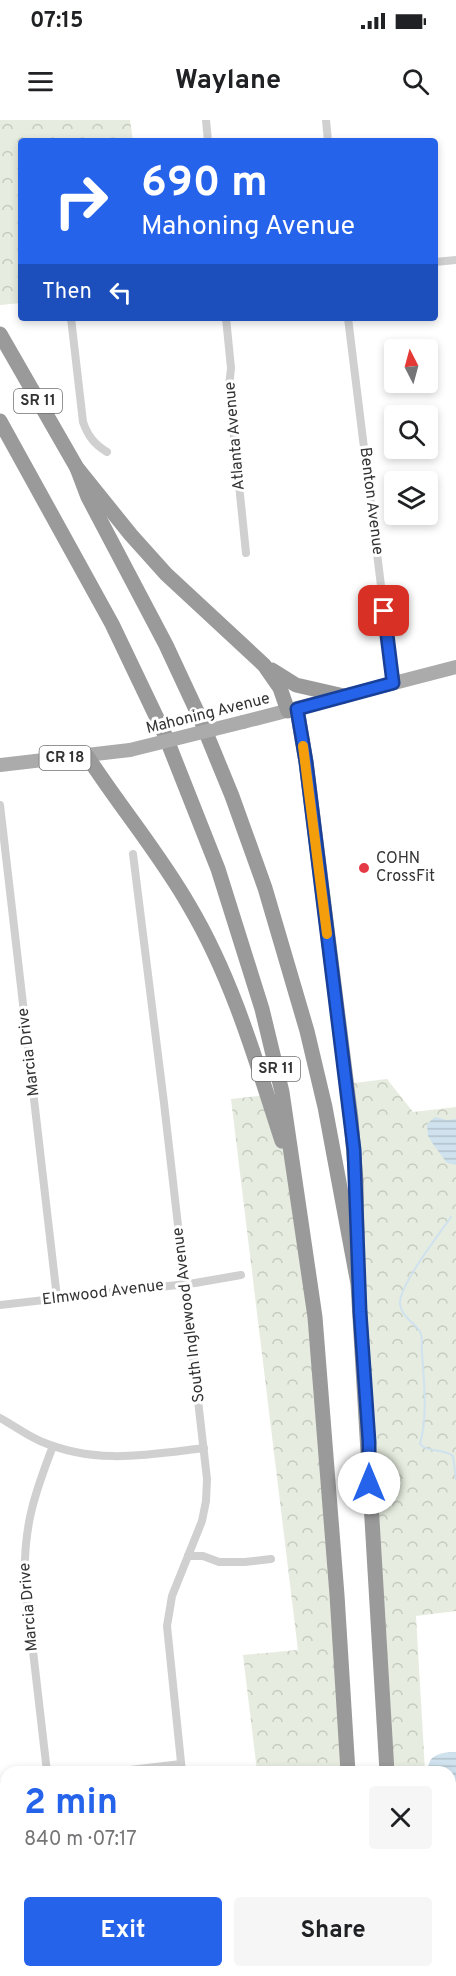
<!DOCTYPE html>
<html lang="en">
<head>
<meta charset="utf-8">
<style>
	body { margin:0; font-family:Overpass,sans-serif; background:#f6f6f6; color:#202124; height:100vh; display:flex; flex-direction:column; font-size:22px; white-space:nowrap }
	* { box-sizing:border-box; margin:0 }
	p { font-size:20px; color:#757577 }
	.icon { flex:none; width:33px; height:33px; fill:none; stroke:currentColor; stroke-width:2; stroke-linecap:round; stroke-linejoin:round }
	.map { position:relative; flex:1; overflow:hidden }
	.panel { position:absolute; left:0px; top:1646px; width:456px; height:212px; display:flex; flex-direction:column; background:#fff; border-radius:18px 18px 0 0; box-shadow:0 3px 9px #0003 }
	.panel>* { flex:none }
	.hud { position:absolute; left:18px; top:18px; width:420px; height:183px; border-radius:6px; box-shadow:0 3px 9px #0003; background:#2563eb; color:#fff; overflow:hidden }
	.needle { width:39px; rotate:354deg }
	.fabs { position:absolute; left:384px; top:219px; display:grid; gap:12px }
	.fabs a { display:grid; place-items:center; width:54px; height:54px; border-radius:6px; background:#fff; box-shadow:0 3px 9px #0003; font-size:30px }
	.pin { position:absolute; display:grid; place-items:center; width:51px; height:51px; color:#fff; margin:-26px; border-radius:12px; box-shadow:0 3px 9px #0006 }
	.me { position:absolute; width:66px; margin:-33px; rotate:0deg; stroke-linejoin:round; filter:drop-shadow(0 0 4px #0008) }
	.turn { display:flex; align-items:center; gap:21px; height:126px; padding:0 24px; font-size:27px }
	.turn .icon { width:78px; height:78px; stroke-width:2.5 }
	.turn b { display:block; font-size:42px; line-height:51px }
	.then { display:flex; align-items:center; height:57px; padding:0 24px; background:#0003; gap:12px; font-size:22px }
	.round { display:grid; place-items:center; flex:none; width:63px; height:63px; border-radius:6px; background:#f6f6f6 }
	.overview { display:flex; align-items:center; justify-content:space-between; height:102px; padding:0 24px }
	h1 { font-size:36px; font-weight:700; line-height:45px; color:#2563eb }
	.action { display:flex; gap:12px; margin-top:auto; padding:12px 24px }
	.action a { flex:1; height:69px; border-radius:6px; background:#2563eb; color:#fff; font-size:24px; font-weight:700; line-height:69px; text-align:center }
	.action a+a { background:#f6f6f6; color:#202124 }
	.status { display:flex; justify-content:space-between; align-items:center; height:42px; padding:0 30px; background:#fff; direction:ltr }
	.status svg { height:16px; fill:currentColor }
	header { display:flex; justify-content:space-between; align-items:center; height:78px; padding:0 24px; background:#fff; font-size:27px; font-weight:700 }
	.map>svg:first-child { display:block }
</style>
</head>
<body>
<div class="status"><b>07:15</b><svg viewBox="0 0 49 12"><path d="M0 12V9h3v3zM5 12V6h3v6zM10 12V3h3v9zM15 12V0h3v12zM26 1h20v11H26zM47 4h2v5h-2z"/></svg></div>
<header><svg class="icon" aria-label="menu" viewBox="0 0 24 24"><path d="M4 6h16M4 12h16M4 18h16"/></svg>Waylane<svg class="icon" aria-label="search" viewBox="0 0 24 24"><circle cx="10" cy="10" r="6"/><path d="M15 15l6 6"/></svg></header>
<div class="map">
<svg width="456" height="1856" viewBox="0 0 456 1856">
	<defs>
		<pattern id="forest-crowns" width="20" height="18" patternUnits="userSpaceOnUse" patternTransform="scale(1.5)"><rect width="20" height="18" fill="#e6ecdf"/><path d="M2 6a3 3 0 1 1 6 0M12 15a3 3 0 1 1 6 0" fill="none" stroke="#c6cbc0"/></pattern>
		<pattern id="water-rules" width="6" height="5" patternUnits="userSpaceOnUse" patternTransform="scale(1.5)"><rect width="6" height="5" fill="#cfe2ee"/><path d="M0 2.5h6" fill="none" stroke="#b2c2cd"/></pattern>
	</defs>
	<rect width="100%" height="100%" fill="#fff"/>
	<!-- forest -->
	<g fill="url(#forest-crowns)">
		<path d="M 0,0 L 130,0 L 133,21 L 21,21 L 21,183 L 0,185 Z"/>
		<path d="M 387,959 L 413,992 L 456,987 L 456,1491 L 416,1496 L 425,1651 L 387,1651 L 346,964 Z"/>
		<path d="M 267,975 L 295,1061 L 307,1136 L 348,1651 L 257,1651 L 243,1535 L 298,1530 L 231,979 Z"/>
		<path d="M 450,1799 L 456,1807 L 456,1856 L 400,1856 L 400,1851 L 450,1851 Z"/>
		<path d="M 281,1851 L 360,1851 L 361,1856 L 282,1856 Z"/>
	</g>
	<!-- water -->
	<g fill="url(#water-rules)">
		<path d="M 435,997 L 447,1000 L 456,999 L 456,1045 L 447,1043 L 433,1024 L 428,1016 L 427,1004 Z"/>
		<path d="M 449,1632 L 456,1632 L 456,1682 L 450,1685 L 450,1652 L 428,1651 C 428,1637 436,1634 449,1632 Z"/>
	</g>
	<g fill="none" stroke-linecap="round" stroke-linejoin="round">
		<!-- stream -->
		<path stroke="#cfe2ee" stroke-width="2" d="M 451,1097 C 440,1113 398,1167 400,1184 C 401,1198 417,1203 421,1214 C 423,1219 421,1227 422,1232 C 424,1263 428,1294 420,1324 C 428,1333 443,1328 453,1336 L 456,1359"/>
		<!-- street -->
		<g stroke="#d0d0d0" stroke-width="8">
			<path d="M 206,0 L 208,21"/>
			<path d="M 326,0 L 328,21"/>
			<path d="M 435,142 L 456,140"/>
			<path d="M 71,198 L 83,302 C 88,316 94,324 107,332"/>
			<path d="M 226,198 L 231,248 L 229,267 L 246,433"/>
			<path d="M 348,198 L 393,563"/>
			<path d="M 0,685 L 57,1178"/>
			<path d="M 133,734 L 164,983 L 207,1359 L 206,1381 L 202,1401 L 172,1476 L 167,1506 L 182,1652"/>
			<path d="M 0,1185 L 195,1163 L 241,1155"/>
			<path d="M 0,1298 C 13,1305 26,1315 40,1321 C 96,1345 146,1335 204,1328"/>
			<path d="M 188,1436 L 203,1436 L 219,1442 L 245,1442 L 271,1439"/>
			<path d="M 47,1652 L 25,1462 C 23,1408 34,1375 53,1326"/>
			<path d="M 113,1652 L 181,1644"/>
			<path d="M 0,1665 L 6,1664"/>
			<path d="M 0,1789 L 6,1788"/>
			<path d="M 205,1851 L 205,1856"/>
		</g>
		<!-- primary -->
		<g stroke="#ababab" stroke-width="14">
			<path d="M 243,602 L 456,547"/>
			<path d="M 0,645 L 130,630"/>
		</g>
		<!-- highway -->
		<g stroke="#9a9a9a" stroke-width="15">
			<path d="M 0,214 L 77,348 L 131,415 L 166,454 L 264,545 L 280,568 L 288,591"/>
			<path d="M 0,301 L 112,504 L 165,615 L 218,749 L 262,889 L 282,972 L 315,1197 L 337,1475 L 348,1652"/>
			<path d="M 77,348 L 88,377 L 166,525 L 200,598 L 232,676 L 265,768 L 307,911 L 325,987 L 358,1164 L 387,1652"/>
			<path d="M 272,550 L 296,565 L 344,576"/>
			<path d="M 297,589 L 306,642 L 351,999 L 356,1061 L 357,1119"/>
			<path d="M 87,636 C 120,687 160,734 190,787 C 233,860 256,941 282,1021"/>
			<path d="M 360,1851 L 361,1856"/>
			<path d="M 400,1851 L 400,1856"/>
		</g>
		<!-- primary-bridge -->
		<path stroke="#ababab" stroke-width="14" d="M 130,630 L 243,602"/>
	</g>
	<g fill="none" stroke-linecap="round" stroke-linejoin="round">
		<!-- route casing -->
		<g stroke="#184099" stroke-width="15">
			<path id="route" d="M 369,1363 L 369,1322 L 360,1192 L 354,1030 L 306,642 L 297,589 L 393,563 L 384,491"/>
		</g>
		<!-- route -->
		<use href="#route" stroke="#2563eb" stroke-width="10"/>
		<!-- slow -->
		<path stroke="#f59e0b" stroke-width="10" d="M 303,626 L 327,814"/>
	</g>
	<!-- markers -->
	<circle fill="#e63946" stroke="#fff" stroke-width="2" cx="364" cy="748" r="6"/>
	<g text-anchor="middle" dominant-baseline="central" stroke-width="6" stroke-linejoin="round" paint-order="stroke">
		<!-- shield labels -->
		<g fill="#fff" stroke="#707070" stroke-width="1.5">
			<rect x="14" y="269" width="48" height="24" rx="4.5"/>
			<rect x="39.5" y="626" width="51" height="24" rx="4.5"/>
			<rect x="252" y="937" width="48" height="24" rx="4.5"/>
		</g>
		<g font-size="15" font-weight="bold" fill="#333">
			<text x="38" y="281">SR 11</text>
			<text x="65" y="638">CR 18</text>
			<text x="276" y="949">SR 11</text>
		</g>
		<!-- street labels -->
		<g font-size="16" fill="#333" stroke="#fff">
			<text transform="translate(235 316) rotate(-95)">Atlanta Avenue</text>
			<text transform="translate(371 381) rotate(83)">Benton Avenue</text>
			<text transform="translate(208 594) rotate(-14)">Mahoning Avenue</text>
			<text transform="translate(29 932) rotate(-97)">Marcia Drive</text>
			<text transform="translate(103 1173) rotate(-7)">Elmwood Avenue</text>
			<text transform="translate(189 1195) rotate(-97)">South Inglewood Avenue</text>
			<text transform="translate(29 1487) rotate(-95)">Marcia Drive</text>
		</g>
		<!-- poi labels -->
		<g font-size="16" fill="#333" stroke="#fff" text-anchor="start">
			<text x="376" y="739">COHN<tspan x="376" dy="18">CrossFit</tspan></text>
		</g>
	</g>
</svg>
<div class="fabs">
<a><svg class="needle" viewBox="-14 -14 28 28"><path d="M0-13l5 13h-10z" fill="#e53935"/><path d="M0 13l5-13h-10z" fill="#757577"/></svg></a>
<a><svg class="icon" aria-label="search" viewBox="0 0 24 24"><circle cx="10" cy="10" r="6"/><path d="M15 15l6 6"/></svg></a>
<a><svg class="icon" aria-label="layers" viewBox="0 0 24 24"><path d="M12 4l9 5-9 5-9-5zM3 14l9 5 9-5"/></svg></a>
</div>
<div class="pin" style="left:384px;top:491px;background:#d93025"><svg class="icon" aria-label="arrive" viewBox="0 0 24 24"><path d="M6 21V4h12l-3 4 3 4H6"/></svg></div>
<svg class="me" style="left:369px;top:1363px" viewBox="-20 -20 40 40"><circle r="19" fill="#fff"/><path d="M0-13L10 11 0 6-10 11z" fill="#2563eb"/></svg>
<div class="hud">
<div class="turn"><svg class="icon" aria-label="right" viewBox="0 0 24 24"><path d="M7 20v-9h11M14 6l5 5-5 5"/></svg><div><b>690 m</b>Mahoning Avenue</div></div>
<div class="then">Then<svg class="icon" aria-label="left" viewBox="0 0 24 24"><path d="M17 20v-9H6M10 6l-5 5 5 5"/></svg></div>
</div>
<section class="panel">
<div class="overview"><div><h1>2 min</h1><p>840 m · 07:17</p></div><a class="round"><svg class="icon" aria-label="close" viewBox="0 0 24 24"><path d="M6 6l12 12M18 6L6 18"/></svg></a></div>
<div class="action"><a>Exit</a><a>Share</a></div>
</section>
</div>
</body>
</html>
